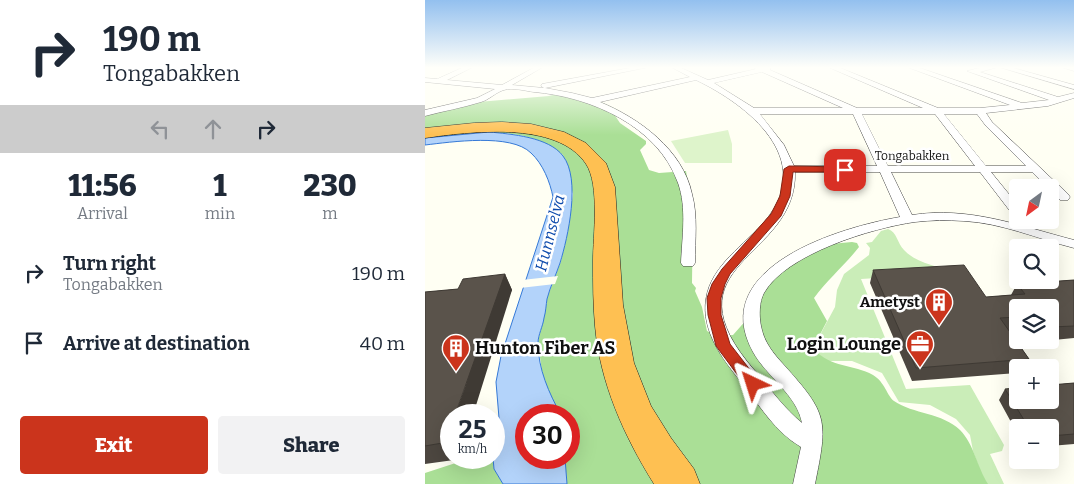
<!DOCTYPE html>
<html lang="en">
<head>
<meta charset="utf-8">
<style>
	body { margin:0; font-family:Bitter,serif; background:#f2f2f3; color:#1f2937; height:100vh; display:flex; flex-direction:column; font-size:19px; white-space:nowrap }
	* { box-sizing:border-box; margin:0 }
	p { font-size:16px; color:#747a83 }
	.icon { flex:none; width:28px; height:28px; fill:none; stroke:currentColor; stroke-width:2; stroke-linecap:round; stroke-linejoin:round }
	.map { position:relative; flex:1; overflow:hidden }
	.side { display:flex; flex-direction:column; background:#fff; width:425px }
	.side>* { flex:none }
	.hud { background:#fff; color:#1f2937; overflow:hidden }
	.needle { width:32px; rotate:213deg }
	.controls { position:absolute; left:584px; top:179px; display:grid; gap:10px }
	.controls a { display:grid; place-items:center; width:50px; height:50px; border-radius:5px; background:#fff; box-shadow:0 5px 20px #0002; font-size:25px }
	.speed { position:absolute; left:15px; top:404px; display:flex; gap:10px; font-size:25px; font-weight:700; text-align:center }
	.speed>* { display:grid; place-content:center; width:65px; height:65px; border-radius:50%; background:#fff; box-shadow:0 5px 20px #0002; line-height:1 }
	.speed small { font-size:12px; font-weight:400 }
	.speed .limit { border:8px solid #d22; background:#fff; color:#111 }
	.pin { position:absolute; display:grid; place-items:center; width:42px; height:42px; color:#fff; margin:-21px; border-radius:10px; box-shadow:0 2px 8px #0006 }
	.me { position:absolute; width:55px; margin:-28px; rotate:319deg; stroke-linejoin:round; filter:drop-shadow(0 0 4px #0008) }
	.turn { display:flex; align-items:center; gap:18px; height:105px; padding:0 20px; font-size:22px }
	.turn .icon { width:65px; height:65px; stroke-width:2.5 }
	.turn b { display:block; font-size:35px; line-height:42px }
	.lanes { display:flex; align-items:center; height:48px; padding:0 20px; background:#0003; justify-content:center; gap:25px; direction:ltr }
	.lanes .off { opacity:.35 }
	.eta { display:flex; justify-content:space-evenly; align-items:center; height:85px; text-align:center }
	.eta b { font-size:30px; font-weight:800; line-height:35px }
	.button { display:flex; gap:10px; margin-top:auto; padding:10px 20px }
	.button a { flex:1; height:58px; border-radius:5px; background:#cb341c; color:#fff; font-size:20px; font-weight:800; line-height:58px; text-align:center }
	.button a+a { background:#f2f2f3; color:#1f2937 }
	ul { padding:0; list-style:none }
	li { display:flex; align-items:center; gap:15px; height:70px; padding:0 20px }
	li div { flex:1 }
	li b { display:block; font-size:19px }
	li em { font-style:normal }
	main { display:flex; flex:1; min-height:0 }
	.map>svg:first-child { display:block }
</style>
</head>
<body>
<main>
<section class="side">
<div class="hud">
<div class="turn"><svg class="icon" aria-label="right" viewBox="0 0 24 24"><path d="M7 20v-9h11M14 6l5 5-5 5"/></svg><div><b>190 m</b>Tongabakken</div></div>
<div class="lanes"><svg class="icon off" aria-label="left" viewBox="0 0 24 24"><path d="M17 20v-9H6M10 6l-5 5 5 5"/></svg><svg class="icon off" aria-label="ahead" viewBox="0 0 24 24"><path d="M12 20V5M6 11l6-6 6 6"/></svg><svg class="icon" aria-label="right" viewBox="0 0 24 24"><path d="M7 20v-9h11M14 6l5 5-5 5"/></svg></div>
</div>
<div class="eta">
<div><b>11:56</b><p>Arrival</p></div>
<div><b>1</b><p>min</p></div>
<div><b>230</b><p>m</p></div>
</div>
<ul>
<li><svg class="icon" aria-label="right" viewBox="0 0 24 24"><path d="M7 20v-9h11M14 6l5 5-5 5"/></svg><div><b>Turn right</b><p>Tongabakken</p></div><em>190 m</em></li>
<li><svg class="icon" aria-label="arrive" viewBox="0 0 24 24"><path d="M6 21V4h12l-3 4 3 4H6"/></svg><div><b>Arrive at destination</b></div><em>40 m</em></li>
</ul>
<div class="button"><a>Exit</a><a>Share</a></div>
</section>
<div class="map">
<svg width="649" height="484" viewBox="0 0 649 484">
	<rect width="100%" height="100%" fill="#fffff3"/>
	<!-- green -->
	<path fill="#caedb8" d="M 463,229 C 472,232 472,243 479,250 C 491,263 513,267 529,271 L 518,274 L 436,279 L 481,389 L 545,385 L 579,445 L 577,451 L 565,454 L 579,484 L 560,484 L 548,451 L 545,435 L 531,419 L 505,405 L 474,402 L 457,373 L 427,361 L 401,361 L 388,348 L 410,307 L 412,290 L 419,274 L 444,255 L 445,248 L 441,243 L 447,242 L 456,231 Z"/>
	<!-- forest -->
	<g fill="#aadf96">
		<path d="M 138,92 L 174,101 L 193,110 L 189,114 L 195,123 L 221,141 L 221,144 L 215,150 L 224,170 L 234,173 L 261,171 L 268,210 L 267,283 L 271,288 L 270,291 L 277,307 L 282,331 L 294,336 L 308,335 L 323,318 L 342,279 L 363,256 L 371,252 L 406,244 L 427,242 L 432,243 L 434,247 C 420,265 403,279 389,298 L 402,321 L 390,344 L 389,349 C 405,368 429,364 448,375 C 460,382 462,396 469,401 C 488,414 518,413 535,430 C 549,444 552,467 563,484 L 142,484 L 140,458 L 144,458 L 144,415 L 136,415 L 124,394 L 117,372 L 113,342 L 122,298 L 136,261 L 142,234 L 148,194 L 138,155 C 101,123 44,133 0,138 L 0,115 L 53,102 L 124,96 Z"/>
		<path d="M 46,458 L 68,458 L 69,469 L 78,484 L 0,484 L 0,473 Z"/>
	</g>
	<!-- pitch -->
	<path fill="#def4cb" d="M 303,130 L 307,144 L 307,163 L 260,163 L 246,141 Z"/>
	<!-- water -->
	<path fill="#b3d3fa" stroke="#3579d7" d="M 64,132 C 86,134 124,137 138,156 C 156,179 143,237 135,263 C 131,275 125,287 122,299 C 121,305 121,311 119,318 C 118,326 113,335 113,343 C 113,369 124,393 136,415 L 101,415 L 101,458 L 140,458 L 142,484 L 78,484 L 69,469 L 68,458 L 74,418 L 71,382 L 76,356 L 128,197 C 125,182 118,164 106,153 C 86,133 26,142 0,145 L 0,138 Z"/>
	<!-- pier -->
	<path fill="#fffff3" d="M 133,276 L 130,284 L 95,288 L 97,280 Z"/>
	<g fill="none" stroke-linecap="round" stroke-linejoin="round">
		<!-- street casing -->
		<g stroke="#434343" stroke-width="1">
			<g id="street">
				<path d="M 39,67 L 48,67 L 22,80 L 77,85 L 110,67 L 118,67 L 87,85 L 119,88 L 116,86 L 117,84 L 210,67 L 224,67 L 120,88 L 147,93 L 167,98 L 265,77 L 246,67 L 254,67 L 283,80 L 331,69 L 328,67 L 345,67 L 345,70 L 432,108 L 498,108 L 403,67 L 413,67 L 513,108 L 555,108 L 585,105 L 482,67 L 492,67 L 597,103 L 624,100 L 542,71 L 558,67 L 573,67 L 555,72 L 633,97 L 649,93 L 649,98 L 623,106 L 561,113 L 567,122 L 643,194 L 645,197 L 643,200 L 635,200 L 625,188 L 623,188 L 607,172 L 566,172 L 592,204 L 592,216 L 588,215 L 555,172 L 466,172 L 487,215 C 544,206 595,226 649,240 L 649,248 C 613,239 577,223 539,221 C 523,220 506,220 490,222 C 447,228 361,254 339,293 C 334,302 334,316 336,326 C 339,342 348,353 359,365 C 403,414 403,420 390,484 L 368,484 L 376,447 C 350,432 335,406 317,383 C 298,360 276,331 281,299 C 286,265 320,245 340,221 C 392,159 323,105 271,80 L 175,102 C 214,118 258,150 267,194 C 273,216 270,240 270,263 L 268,266 L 258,266 L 256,263 C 257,237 262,208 253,183 C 233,126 166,97 109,92 C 101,91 87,87 79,90 C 71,92 64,100 56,102 C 37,108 18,111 0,116 L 0,110 L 52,98 L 70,89 L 0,82 L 0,78 L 12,79 ZM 337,72 L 418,108 L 329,108 L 289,83 ZM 335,114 L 428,114 L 452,166 L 369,166 L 359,145 ZM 437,114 L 510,114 L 550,166 L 463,166 ZM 519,114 L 552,114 L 561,126 L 601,166 L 561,166 ZM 370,172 L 455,172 L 475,217 C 416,227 281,267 328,352 C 341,376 372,395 377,423 C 359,408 346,390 331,372 C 234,262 373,261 370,172 Z"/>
				<path d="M 574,67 L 585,67 L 649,85 L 649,89 Z"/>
				<path d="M 637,67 L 649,67 L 649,71 L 639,68 Z"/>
			</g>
		</g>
		<!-- highway casing -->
		<g stroke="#212121" stroke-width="1">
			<path id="highway" d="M 77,122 L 106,124 L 139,132 L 161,143 L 181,163 L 190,187 L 198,305 L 209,363 L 226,406 L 246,438 L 269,469 L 275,484 L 229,484 C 199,436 175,383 170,326 C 168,305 168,283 168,261 C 168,236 175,185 161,164 C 132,120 44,132 0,138 L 0,128 L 49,123 Z"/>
		</g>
		<!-- street -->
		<use href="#street" fill="#fff" fill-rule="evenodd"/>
		<!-- highway -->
		<use href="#highway" fill="#fec052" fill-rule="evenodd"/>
	</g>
	<!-- wall -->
	<g fill="#4d4740">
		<path d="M 448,270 L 561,297 L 586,295 L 592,284 L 649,280 L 649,338 L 618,341 L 617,340 L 625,340 L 625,308 L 592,308 L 592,330 L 584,330 L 604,359 L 599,368 L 592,368 L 592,373 L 487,381 L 445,283 Z"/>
		<path d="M 80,274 L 87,290 L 26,415 L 26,458 L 36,458 L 36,459 L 0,464 L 0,292 L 33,289 Z"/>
		<path d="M 649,383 L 649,444 L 625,446 L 625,428 L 592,428 L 592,433 L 574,400 L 580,389 Z"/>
	</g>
	<!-- shaded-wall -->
	<g fill="#3f3a34">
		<path d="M 80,274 L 87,290 L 48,415 L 30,415 Z"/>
		<path d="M 26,434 L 26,446 L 23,442 Z"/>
	</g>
	<!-- building -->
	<g fill="#5a534b" stroke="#3f3a34">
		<path d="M 539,265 L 561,297 L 600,294 L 592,284 L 649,280 L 649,326 L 626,327 L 625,326 L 625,308 L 592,308 L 592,317 L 575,318 L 604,359 L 491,368 L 448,270 Z"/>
		<path d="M 80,274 L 30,415 L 26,415 L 26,434 L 23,442 L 0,446 L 0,292 L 33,289 L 38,279 Z"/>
		<path d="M 649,383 L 649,434 L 625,436 L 625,428 L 604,428 L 580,389 L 592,388 L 592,400 L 625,400 L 625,385 Z"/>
	</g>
	<!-- sky -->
	<linearGradient id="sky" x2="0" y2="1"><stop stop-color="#93c0ef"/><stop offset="0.5" stop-color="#fffffa"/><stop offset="1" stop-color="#fffffa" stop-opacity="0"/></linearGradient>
	<rect width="649" height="135" fill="url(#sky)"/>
	<!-- route -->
	<path fill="#cb341c" stroke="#842212" d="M 364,166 L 420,167 L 425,170 L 420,172 L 368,172 L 365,196 L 356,216 L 305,274 L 300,284 L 296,298 L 296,315 L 305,344 L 336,384 L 334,389 L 328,391 L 323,389 L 291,346 L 283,315 L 282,298 L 287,284 L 297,269 L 346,214 L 355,196 L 359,169 Z"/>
	<!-- icons -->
	<defs>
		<g id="building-pin" transform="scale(1.4375)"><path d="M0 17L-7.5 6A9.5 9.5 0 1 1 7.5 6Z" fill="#cb341c" stroke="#fff"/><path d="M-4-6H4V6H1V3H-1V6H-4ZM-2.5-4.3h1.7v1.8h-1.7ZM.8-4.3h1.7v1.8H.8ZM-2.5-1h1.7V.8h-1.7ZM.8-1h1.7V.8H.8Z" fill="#fff"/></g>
		<g id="office-pin" transform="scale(1.4375)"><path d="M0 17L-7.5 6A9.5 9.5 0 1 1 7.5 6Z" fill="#cb341c" stroke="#fff"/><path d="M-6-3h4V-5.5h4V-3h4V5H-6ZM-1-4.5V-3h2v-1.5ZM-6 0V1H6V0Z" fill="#fff"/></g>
	</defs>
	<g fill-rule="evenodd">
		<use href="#building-pin" x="514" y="302"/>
		<use href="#office-pin" x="495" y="344"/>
		<use href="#building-pin" x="31" y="348"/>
	</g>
	<g text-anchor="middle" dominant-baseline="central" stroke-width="5" stroke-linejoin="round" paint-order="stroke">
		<!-- far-street labels -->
		<g font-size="12" fill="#101010" stroke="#fff">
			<text x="487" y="156">Tongabakken</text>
		</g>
		<!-- poi labels -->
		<g font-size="15" font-weight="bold" fill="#101010" stroke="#fff" text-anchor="end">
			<text x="495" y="302">Ametyst</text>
		</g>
		<!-- water labels -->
		<g font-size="16" font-style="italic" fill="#0e4bac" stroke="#fff">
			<text transform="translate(125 233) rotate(-76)">Hunnselva</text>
		</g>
		<!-- near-poi labels -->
		<g font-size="18" font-weight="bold" fill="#101010" stroke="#fff" text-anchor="end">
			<text x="476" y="344">Login Lounge</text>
			<text x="50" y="348" text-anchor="start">Hunton Fiber AS</text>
		</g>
	</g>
</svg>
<div class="controls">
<a><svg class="needle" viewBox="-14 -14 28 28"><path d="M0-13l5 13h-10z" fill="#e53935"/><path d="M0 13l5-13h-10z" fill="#747a83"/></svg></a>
<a><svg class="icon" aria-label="search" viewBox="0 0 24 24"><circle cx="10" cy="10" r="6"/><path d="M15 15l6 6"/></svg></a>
<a><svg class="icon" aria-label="layers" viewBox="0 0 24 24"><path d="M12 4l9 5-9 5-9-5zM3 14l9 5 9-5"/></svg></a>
<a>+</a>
<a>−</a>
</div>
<div class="speed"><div>25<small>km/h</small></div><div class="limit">30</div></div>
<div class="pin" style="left:420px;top:170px;background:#d93025"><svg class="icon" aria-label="arrive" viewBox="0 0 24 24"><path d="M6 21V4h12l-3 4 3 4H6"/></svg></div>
<svg class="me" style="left:328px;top:384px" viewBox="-20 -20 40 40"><path d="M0-17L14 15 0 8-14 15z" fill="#cb341c" stroke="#fff" stroke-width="4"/></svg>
</div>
</main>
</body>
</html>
